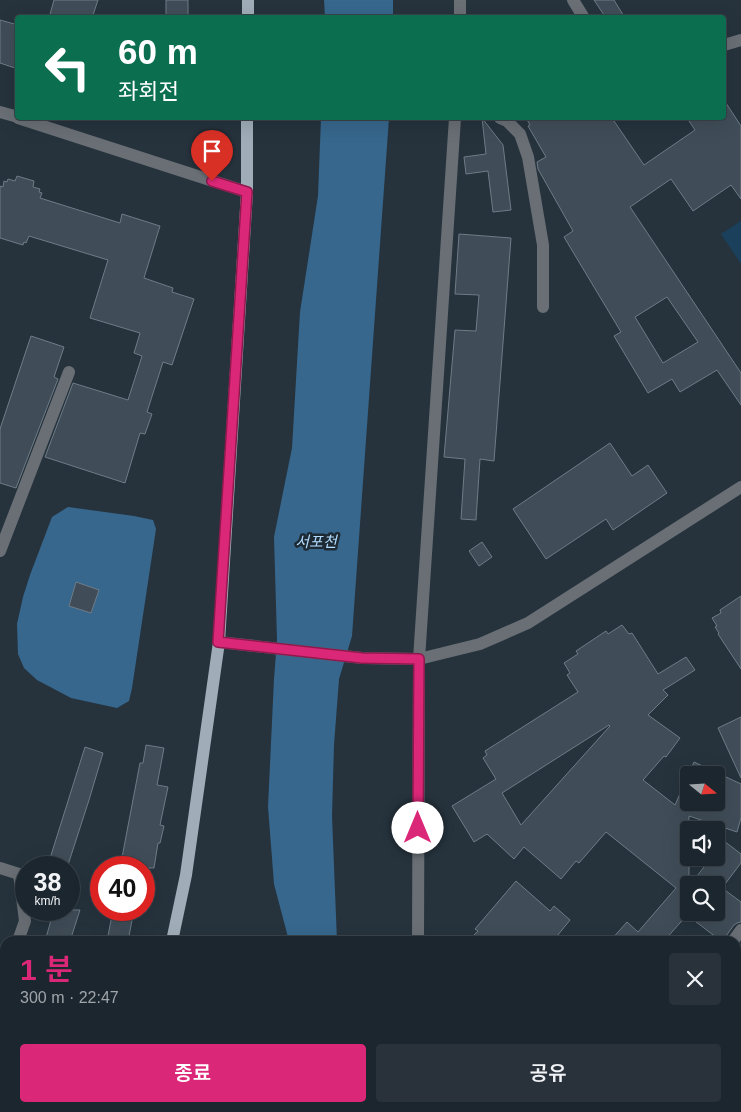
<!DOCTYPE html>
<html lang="ko">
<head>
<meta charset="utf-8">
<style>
	body { margin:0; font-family:Arial,"Noto Sans KR",sans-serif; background:#29323a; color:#f1f3f6; height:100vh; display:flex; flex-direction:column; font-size:19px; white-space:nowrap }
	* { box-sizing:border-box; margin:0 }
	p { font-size:16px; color:#a0a5aa }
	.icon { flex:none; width:28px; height:28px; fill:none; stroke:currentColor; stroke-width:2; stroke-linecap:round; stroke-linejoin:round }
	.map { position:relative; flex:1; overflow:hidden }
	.sheet { position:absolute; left:0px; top:936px; width:741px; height:176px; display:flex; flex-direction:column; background:#1c262e; border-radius:15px 15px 0 0; box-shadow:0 5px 20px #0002,0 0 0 1px #3a434a }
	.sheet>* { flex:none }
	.hud { position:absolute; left:15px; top:15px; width:711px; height:105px; border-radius:5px; box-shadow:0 5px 20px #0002,0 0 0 1px #3a434a; background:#0b6e4f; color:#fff; overflow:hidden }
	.needle { width:32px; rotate:108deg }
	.tools { position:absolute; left:680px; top:766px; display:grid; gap:10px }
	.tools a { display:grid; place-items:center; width:45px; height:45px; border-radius:5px; background:#1c262e; box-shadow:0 5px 20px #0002,0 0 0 1px #3a434a; font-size:25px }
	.speed { position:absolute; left:15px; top:856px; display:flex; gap:10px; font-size:25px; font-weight:700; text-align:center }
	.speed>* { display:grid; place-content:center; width:65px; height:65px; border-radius:50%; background:#1c262e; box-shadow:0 5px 20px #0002,0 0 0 1px #3a434a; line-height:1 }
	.speed small { font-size:12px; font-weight:400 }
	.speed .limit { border:8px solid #d22; background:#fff; color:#111 }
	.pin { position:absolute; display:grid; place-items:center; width:42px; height:42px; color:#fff; margin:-51px -21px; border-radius:50% 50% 50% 0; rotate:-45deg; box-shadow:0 0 5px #0007 }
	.pin .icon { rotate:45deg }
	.me { position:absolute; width:55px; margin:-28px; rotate:0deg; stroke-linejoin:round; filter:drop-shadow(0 0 4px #0008) }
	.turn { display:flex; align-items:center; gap:18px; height:105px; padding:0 20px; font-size:22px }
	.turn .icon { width:65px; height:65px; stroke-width:2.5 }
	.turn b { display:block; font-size:35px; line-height:42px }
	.round { display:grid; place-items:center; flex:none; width:52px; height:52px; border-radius:5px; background:#29323a }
	.summary { display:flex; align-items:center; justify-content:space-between; height:85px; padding:0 20px }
	h1 { font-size:30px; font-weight:600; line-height:38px; color:#db2777 }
	.cta { display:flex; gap:10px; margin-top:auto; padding:10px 20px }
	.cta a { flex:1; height:58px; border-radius:5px; background:#db2777; color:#fff; font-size:20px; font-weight:600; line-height:58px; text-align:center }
	.cta a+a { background:#29323a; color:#f1f3f6 }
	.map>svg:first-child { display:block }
</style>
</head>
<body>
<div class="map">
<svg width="741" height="1112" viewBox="0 0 741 1112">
	<rect width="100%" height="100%" fill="#26333d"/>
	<!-- green -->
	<path fill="#1a405c" d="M 741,221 L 741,264 L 721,234 Z"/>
	<!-- water -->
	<g fill="#37678d">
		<path d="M 324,0 L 393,0 L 393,17 L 325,17 Z"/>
		<path d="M 321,118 L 389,118 L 352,636 L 339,679 L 334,745 L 332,816 L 337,941 L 289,941 L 274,884 L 268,807 L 274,679 L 277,640 L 274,537 L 292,448 L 300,312 L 318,196 Z"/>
		<path d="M 68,507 L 134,516 L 153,520 L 156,529 L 132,688 L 129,701 L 117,708 L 71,698 L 37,680 L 24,668 L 18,654 L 17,624 L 23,597 L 30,575 L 52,517 Z"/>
	</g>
	<!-- building -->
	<g fill="#404d58" stroke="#6e7c88" fill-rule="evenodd">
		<path d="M 54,0 L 98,0 L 92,18 L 49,18 Z"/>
		<rect x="166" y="0" width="22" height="18"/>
		<path d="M 594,0 L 614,0 L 625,18 L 606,18 Z"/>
		<path d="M 0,20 L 18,25 L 18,69 L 0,63 Z"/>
		<path d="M 724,100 L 741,126 L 741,199 L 731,185 L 693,211 L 671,179 L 630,207 L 741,373 L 741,405 L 717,370 L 680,392 L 672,379 L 648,393 L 614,336 L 621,332 L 564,237 L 573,231 L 538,169 L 537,162 L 546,157 L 528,126 L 530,125 L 526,118 L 612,118 L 644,165 L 695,130 L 687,118 L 724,118 ZM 667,297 L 698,342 L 663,363 L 635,317 Z"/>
		<path d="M 482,118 L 503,145 L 511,210 L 493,212 L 488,171 L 466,174 L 464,157 L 486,154 Z"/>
		<path d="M 17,176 L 34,181 L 33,187 L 40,189 L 39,192 L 42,193 L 40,198 L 120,223 L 122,214 L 160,226 L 144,278 L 173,288 L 172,292 L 194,299 L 172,365 L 163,362 L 147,412 L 152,414 L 145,434 L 140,433 L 125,483 L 45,457 L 73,383 L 128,400 L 142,356 L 134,353 L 140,333 L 90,318 L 108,260 L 29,236 L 26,243 L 24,242 L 23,245 L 0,238 L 0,186 L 3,187 L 4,181 L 7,182 L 8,179 L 15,181 Z"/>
		<path d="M 459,234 L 511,238 L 494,461 L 480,459 L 476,520 L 461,519 L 465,459 L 444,457 L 455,330 L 476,331 L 479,295 L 455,294 Z"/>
		<path d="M 31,336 L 64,347 L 54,377 L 58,379 L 16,488 L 0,483 L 0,429 Z"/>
		<path d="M 610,443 L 632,476 L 648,465 L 667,493 L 613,530 L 606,519 L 546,559 L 513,509 Z"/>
		<path d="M 482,542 L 492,557 L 479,566 L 469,551 Z"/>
		<path d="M 76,582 L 99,590 L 91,613 L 69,606 Z"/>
		<path d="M 741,596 L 741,669 L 718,634 L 719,633 L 715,627 L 717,626 L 712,618 L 721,613 L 720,610 Z"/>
		<path d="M 622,625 L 629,634 L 632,633 L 658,674 L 686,657 L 695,670 L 663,690 L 668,695 L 648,715 L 680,738 L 666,757 L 664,756 L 643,780 L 675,805 L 694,762 L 741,784 L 741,818 L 737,832 L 689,816 L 689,912 L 716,912 L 716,885 L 690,885 L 711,858 L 716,858 L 716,851 L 724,841 L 741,854 L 741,863 L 722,888 L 741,902 L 741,922 L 737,923 L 734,925 L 726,936 L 725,941 L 721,941 L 687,915 L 664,941 L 610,941 L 627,922 L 638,932 L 676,888 L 606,832 L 579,863 L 576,861 L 561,879 L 524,847 L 514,859 L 487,834 L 474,842 L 452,806 L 496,779 L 483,758 L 487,755 L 485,751 L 578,692 L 567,675 L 570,673 L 564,663 L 578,654 L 576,651 L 606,631 L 608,634 ZM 609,725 L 610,726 L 521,825 L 502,793 ZM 689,775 L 716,775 L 716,802 L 689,802 Z"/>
		<path d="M 741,717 L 741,778 L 718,728 Z"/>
		<path d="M 146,745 L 164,748 L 157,785 L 168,787 L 160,825 L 164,826 L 160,843 L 158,843 L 154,868 L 120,868 L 140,763 L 143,763 Z"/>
		<path d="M 85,747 L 103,753 L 89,800 L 67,868 L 47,868 Z"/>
		<path d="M 516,881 L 550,911 L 554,906 L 570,920 L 553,941 L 468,941 L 478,931 L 475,929 Z"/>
		<path d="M 54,910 L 80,910 L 70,941 L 45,941 Z"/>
		<path d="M 113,910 L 134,910 L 128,941 L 107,941 Z"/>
	</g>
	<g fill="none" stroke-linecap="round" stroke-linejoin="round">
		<!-- minor -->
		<g stroke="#696f75" stroke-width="12">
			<path d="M 573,0 L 584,18"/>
			<path d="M 460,18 L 460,0"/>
			<path d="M 724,45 L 741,40"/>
			<path d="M 0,112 L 18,117"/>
			<path d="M 18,118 L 247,192"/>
			<path d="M 500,118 L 507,121 L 520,134 L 528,157 L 543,245 L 543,307"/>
			<path d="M 0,551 L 69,372"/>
			<path d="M 219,642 L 362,658 L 419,659 L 480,644 L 528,623 L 741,487"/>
			<path d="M 0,868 L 19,874 L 25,921 L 18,941"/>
			<path d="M 418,941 L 419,659 L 455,118"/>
			<path d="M 733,941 L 741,930"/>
			<path d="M 0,997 L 5,981"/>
			<path d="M 736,1023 L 741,1026"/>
			<path d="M 736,1046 L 741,1042"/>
			<path d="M 263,1108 L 266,1112"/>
			<path d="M 433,1108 L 434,1112"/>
		</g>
		<!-- major -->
		<g stroke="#a0adb8" stroke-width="12">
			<path d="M 248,18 L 248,0"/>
			<path d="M 172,941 L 186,875 L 219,642 L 247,192 L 247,118"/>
			<path d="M 126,1112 L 127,1108"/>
		</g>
	</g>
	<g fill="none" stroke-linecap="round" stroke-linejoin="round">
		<!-- route casing -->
		<g stroke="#8e194d" stroke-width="12">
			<path id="route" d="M 212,181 L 247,192 L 218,642 L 362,658 L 419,659 L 418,828"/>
		</g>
		<!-- route -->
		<use href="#route" stroke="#db2777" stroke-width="9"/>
	</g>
	<g text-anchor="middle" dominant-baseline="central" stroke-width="5" stroke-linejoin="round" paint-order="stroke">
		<!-- water labels -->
		<g font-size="15" font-style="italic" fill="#b1dcff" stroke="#1d2933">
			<text x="316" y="541">서포천</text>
		</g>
	</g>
</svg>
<div class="tools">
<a><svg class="needle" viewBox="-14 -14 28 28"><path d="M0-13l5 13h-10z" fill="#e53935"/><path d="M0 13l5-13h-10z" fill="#a0a5aa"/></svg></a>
<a><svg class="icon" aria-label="sound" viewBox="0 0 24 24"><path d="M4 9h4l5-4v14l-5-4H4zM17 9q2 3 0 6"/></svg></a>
<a><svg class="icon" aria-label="search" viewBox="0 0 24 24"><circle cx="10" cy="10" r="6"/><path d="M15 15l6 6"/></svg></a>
</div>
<div class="speed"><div>38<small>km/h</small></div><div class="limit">40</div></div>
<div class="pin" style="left:212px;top:181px;background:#d93025"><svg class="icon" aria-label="arrive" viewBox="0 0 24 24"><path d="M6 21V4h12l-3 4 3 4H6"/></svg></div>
<svg class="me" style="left:418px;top:828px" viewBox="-20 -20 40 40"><circle r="19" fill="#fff"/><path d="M0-13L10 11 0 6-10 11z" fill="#db2777"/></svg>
<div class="hud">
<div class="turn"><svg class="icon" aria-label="left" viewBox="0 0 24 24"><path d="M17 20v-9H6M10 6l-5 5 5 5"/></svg><div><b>60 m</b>좌회전</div></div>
</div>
<section class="sheet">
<div class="summary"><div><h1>1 분</h1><p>300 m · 22:47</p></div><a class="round"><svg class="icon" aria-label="close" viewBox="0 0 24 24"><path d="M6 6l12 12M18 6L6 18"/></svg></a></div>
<div class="cta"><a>종료</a><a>공유</a></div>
</section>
</div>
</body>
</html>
